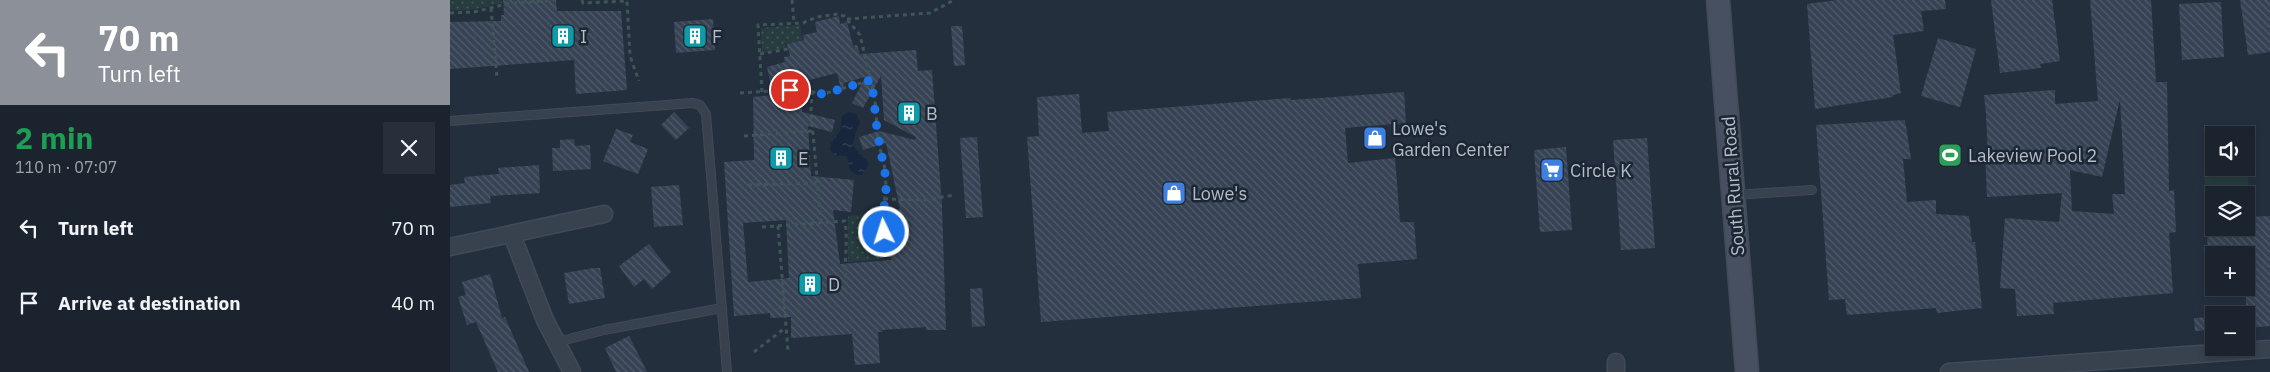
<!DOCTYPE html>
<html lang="en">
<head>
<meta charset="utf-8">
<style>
	body { margin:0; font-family:"IBM Plex Sans",sans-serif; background:#282f3a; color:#f1f3f6; height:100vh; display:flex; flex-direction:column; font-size:19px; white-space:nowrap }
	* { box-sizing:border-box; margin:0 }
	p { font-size:16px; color:#a0a4aa }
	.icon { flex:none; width:28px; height:28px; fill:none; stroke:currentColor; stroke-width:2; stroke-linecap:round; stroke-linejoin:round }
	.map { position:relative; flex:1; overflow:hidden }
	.panel { display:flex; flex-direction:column; background:#1b232e; width:450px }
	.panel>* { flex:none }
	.banner { background:#8c9099; color:#fff; overflow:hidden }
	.tools { position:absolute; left:1755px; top:126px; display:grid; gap:10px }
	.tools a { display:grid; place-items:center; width:50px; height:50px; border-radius:0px; background:#1b232e; box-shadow:0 2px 8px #0003,0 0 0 1px #39404a; font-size:25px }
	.pin { position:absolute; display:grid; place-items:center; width:42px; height:42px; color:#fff; margin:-21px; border:2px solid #fff; border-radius:50%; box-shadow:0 1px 5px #0007 }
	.me { position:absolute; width:55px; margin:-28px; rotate:356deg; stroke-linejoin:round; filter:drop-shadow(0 0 4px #0008) }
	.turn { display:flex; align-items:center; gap:18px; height:105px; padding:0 15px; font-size:22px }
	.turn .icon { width:65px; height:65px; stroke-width:2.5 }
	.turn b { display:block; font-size:35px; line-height:42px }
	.round { display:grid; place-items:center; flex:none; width:52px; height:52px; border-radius:0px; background:#282f3a }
	.summary { display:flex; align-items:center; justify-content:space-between; height:85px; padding:0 15px }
	h1 { font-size:30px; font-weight:700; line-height:38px; color:#1e9e55 }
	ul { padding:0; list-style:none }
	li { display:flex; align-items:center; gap:15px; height:75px; padding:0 15px }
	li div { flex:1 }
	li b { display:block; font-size:19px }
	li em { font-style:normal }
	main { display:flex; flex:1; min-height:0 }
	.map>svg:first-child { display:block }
</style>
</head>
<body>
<main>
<section class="panel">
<div class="banner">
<div class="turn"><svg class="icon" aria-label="left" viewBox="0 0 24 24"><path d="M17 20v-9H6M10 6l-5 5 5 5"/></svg><div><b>70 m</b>Turn left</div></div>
</div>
<div class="summary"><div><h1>2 min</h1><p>110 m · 07:07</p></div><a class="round"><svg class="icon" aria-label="close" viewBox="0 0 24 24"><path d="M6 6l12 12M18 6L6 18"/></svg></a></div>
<ul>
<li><svg class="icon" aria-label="left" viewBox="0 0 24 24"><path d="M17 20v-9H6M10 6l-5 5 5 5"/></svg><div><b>Turn left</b></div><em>70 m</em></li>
<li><svg class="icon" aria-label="arrive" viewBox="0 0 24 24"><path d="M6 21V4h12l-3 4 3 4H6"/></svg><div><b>Arrive at destination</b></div><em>40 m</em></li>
</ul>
</section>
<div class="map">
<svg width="1820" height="372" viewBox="0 0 1820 372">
	<defs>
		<pattern id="grass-dots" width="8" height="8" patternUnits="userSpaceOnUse" patternTransform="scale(1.25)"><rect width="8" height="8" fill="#263c3f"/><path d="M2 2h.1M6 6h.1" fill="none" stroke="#435659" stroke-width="1.8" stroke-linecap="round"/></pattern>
		<pattern id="water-ripples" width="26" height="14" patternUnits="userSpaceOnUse" patternTransform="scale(1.25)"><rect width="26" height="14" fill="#17263c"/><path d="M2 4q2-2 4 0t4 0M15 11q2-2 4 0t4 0" fill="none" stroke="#364457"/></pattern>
		<pattern id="building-back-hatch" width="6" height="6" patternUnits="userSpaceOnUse" patternTransform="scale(1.25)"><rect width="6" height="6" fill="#364354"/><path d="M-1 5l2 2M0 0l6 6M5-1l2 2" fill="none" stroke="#515c6b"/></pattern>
	</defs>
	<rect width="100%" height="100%" fill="#242f3e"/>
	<!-- grass -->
	<g fill="url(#grass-dots)">
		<path d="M 0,0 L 52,0 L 52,3 C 35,7 18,12 0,10 Z"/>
		<path d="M 350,25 L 352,40 L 335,44 L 336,48 L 312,53 L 311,28 Z"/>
		<path d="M 430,213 L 434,259 L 398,262 L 398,216 Z"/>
	</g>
	<!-- garden -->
	<path fill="#263c3f" d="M 1797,167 L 1799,187 L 1755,191 L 1754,171 Z"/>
	<!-- water -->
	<path fill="url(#water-ripples)" d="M 398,112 L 406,114 L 410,122 L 404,138 L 403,146 L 418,162 L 417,169 L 411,175 L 407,175 L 400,170 L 397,156 L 386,156 L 380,150 L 381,143 L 390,131 L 392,116 Z"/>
	<!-- building -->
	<g fill="url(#building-back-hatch)" fill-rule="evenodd">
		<path d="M 53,0 L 106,0 L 107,11 L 171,11 L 177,90 L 126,94 L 124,60 L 0,69 L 0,22 L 51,21 L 51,15 L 54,15 Z"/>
		<path d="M 1387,0 L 1495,0 L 1496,9 L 1471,11 L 1474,31 L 1443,35 L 1451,93 L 1443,95 L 1443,97 L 1365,109 L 1357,4 Z"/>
		<path d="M 1541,0 L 1602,0 L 1610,61 L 1590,64 L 1591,68 L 1550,73 Z"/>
		<path d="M 1640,0 L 1701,0 L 1706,82 L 1717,82 L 1719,191 L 1724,190 L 1726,232 L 1719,233 L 1723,293 L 1603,303 L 1604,314 L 1567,316 L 1565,289 L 1550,288 L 1555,218 L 1609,222 L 1612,193 L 1537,197 L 1535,155 L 1538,155 L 1536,115 L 1538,115 L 1536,114 L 1534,95 L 1605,90 L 1605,104 L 1648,101 ZM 1670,99 L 1675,194 L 1662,194 L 1664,214 L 1622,211 L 1620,170 L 1652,177 Z"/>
		<path d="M 1790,0 L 1820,0 L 1820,52 L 1798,55 Z"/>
		<path d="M 1771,2 L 1774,57 L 1732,60 L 1729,4 Z"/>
		<path d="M 389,16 L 390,24 L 397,22 L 403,46 L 407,45 L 410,54 L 466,50 L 468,71 L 482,70 L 492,206 L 496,330 L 476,330 L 476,327 L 432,330 L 433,332 L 428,332 L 430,363 L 405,365 L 402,334 L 341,338 L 341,317 L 320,318 L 320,313 L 284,316 L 274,162 L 304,160 L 303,97 L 323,95 L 317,67 L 335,62 L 334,57 L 340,56 L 337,44 L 354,40 L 353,35 L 367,32 L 365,22 ZM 387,73 L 392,93 L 394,83 L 415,77 L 402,103 L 413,108 L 431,76 L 434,120 L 466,137 L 465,140 L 429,131 L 409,137 L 413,150 L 436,143 L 450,209 L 441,210 L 442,219 L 438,223 L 441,260 L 390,264 L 383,210 L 401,212 L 404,180 L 361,176 L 358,126 L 382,132 L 385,120 L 352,112 L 352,107 L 349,108 L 347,83 ZM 336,220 L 339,278 L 298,282 L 293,223 Z"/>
		<path d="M 263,19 L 265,50 L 226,53 L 224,22 Z"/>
		<path d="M 501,26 L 512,26 L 515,65 L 504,66 Z"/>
		<path d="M 1488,38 L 1526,49 L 1510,107 L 1471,96 Z"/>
		<path d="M 954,92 L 956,123 L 895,128 L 898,163 L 945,158 L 950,222 L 964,222 L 967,259 L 908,264 L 911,298 L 591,322 L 577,137 L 589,136 L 587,97 L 629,94 L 632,133 L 659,131 L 657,112 L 840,98 L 841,100 Z"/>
		<path d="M 224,112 L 239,128 L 226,140 L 211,125 Z"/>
		<path d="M 1455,120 L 1461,159 L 1453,159 L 1457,202 L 1486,200 L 1486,214 L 1519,216 L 1522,242 L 1525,242 L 1532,308 L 1487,313 L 1486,308 L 1397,315 L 1395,299 L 1379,300 L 1366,125 Z"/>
		<path d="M 166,129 L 183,135 L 180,142 L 198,149 L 188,174 L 153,161 Z"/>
		<path d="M 527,137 L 533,217 L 516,218 L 510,138 Z"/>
		<path d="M 1197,138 L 1205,248 L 1171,250 L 1163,140 Z"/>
		<path d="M 124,139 L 125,146 L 140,145 L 141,169 L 103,171 L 102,148 L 110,148 L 110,140 Z"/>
		<path d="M 1116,147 L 1122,230 L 1090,232 L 1084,150 Z"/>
		<path d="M 89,165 L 90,193 L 40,196 L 41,203 L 0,207 L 0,185 L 15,183 L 14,177 L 49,174 L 48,168 Z"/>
		<path d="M 229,185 L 233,225 L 204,227 L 201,187 Z"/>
		<path d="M 1820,216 L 1820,326 L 1796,328 L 1796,255 L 1758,255 L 1757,228 L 1796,228 L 1796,217 Z"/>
		<path d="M 199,244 L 221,272 L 202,289 L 194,279 L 184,287 L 169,266 Z"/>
		<path d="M 144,268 L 150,268 L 155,298 L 119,304 L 114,273 Z"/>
		<path d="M 40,274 L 52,318 L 55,317 L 79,372 L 48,372 L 26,322 L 17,325 L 8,297 L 16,295 L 12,282 Z"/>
		<path d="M 532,288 L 535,326 L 522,327 L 520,289 Z"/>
		<path d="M 1764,317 L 1764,330 L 1745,331 L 1744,318 Z"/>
		<path d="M 179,336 L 197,372 L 166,372 L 155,348 Z"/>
	</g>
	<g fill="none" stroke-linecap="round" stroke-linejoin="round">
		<!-- service casing -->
		<g stroke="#414a57" stroke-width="10">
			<g id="service">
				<path d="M 0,121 L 243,103 L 250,105 L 256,114 L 277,372"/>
				<path d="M 1286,195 L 1362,190"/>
				<path d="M 107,342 L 154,330 L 272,308"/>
			</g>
		</g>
		<!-- minor casing -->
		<g stroke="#414a57" stroke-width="19">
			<g id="minor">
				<path d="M 62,235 L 95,320 L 122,372"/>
				<path d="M 0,247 L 154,214"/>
				<path d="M 1166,362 L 1166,372"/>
				<path d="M 1499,372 L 1820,349"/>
			</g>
		</g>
		<!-- secondary casing -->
		<g stroke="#414a57" stroke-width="25">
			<path id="secondary" d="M 1268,0 L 1297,372"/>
		</g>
		<!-- path -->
		<g stroke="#3f5557" stroke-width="3" stroke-dasharray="4 4" stroke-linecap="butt">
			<path d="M 132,0 L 133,3 L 177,1 L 180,56 L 189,81"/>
			<path d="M 342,0 L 344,23"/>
			<path d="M 41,8 L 47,78"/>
			<path d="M 0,13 L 24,12 L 56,4 L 104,0"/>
			<path d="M 397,19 L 480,13 L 504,0"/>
			<path d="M 310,54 L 338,49"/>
			<path d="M 362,91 L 361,111 L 371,222"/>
			<path d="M 312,92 L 308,25 L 353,23 L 367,17 L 388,14 L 394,16 L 410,35 L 425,100 L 428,140 L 435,169 L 436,189 L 432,218 L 437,261"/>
			<path d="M 290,93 L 356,89 L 369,94 L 377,93 L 421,80"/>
			<path d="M 294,136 L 363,131"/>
			<path d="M 298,185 L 367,183"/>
			<path d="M 434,199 L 476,200 L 504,195"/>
			<path d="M 328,226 L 338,351"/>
			<path d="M 312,227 L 395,221 C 398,242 394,261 396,283"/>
			<path d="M 304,352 L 335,328"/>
		</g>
		<!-- service -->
		<use href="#service" stroke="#38414e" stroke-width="8"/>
		<!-- minor -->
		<use href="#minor" stroke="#38414e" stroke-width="16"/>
		<!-- secondary -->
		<use href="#secondary" stroke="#465061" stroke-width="22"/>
	</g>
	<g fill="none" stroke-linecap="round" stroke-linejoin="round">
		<!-- route -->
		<path stroke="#1a73e8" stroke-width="9" stroke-dasharray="0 16.2" d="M 340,90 L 356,89 L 369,94 L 377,93 L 421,80 C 425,100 425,121 429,141 C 431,156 436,170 436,186 C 436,203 431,214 434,232"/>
	</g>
	<!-- icons -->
	<defs>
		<g id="building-square" transform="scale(1.25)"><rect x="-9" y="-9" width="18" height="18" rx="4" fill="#0f9aa8" stroke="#1d2633"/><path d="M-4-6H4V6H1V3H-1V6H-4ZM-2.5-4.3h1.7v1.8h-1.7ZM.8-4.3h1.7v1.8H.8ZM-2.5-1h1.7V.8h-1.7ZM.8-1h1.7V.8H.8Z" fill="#fff"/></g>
		<g id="shop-square" transform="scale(1.25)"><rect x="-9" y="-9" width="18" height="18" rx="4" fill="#3f7fe0" stroke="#1d2633"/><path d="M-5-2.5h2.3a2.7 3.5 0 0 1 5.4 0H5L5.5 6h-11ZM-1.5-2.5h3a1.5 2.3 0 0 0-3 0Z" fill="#fff"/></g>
		<g id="stadium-square" transform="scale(1.25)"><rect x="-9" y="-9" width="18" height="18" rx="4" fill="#2e9e5b" stroke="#1d2633"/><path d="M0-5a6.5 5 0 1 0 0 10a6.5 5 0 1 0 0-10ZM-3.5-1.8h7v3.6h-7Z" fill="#fff"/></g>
		<g id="supermarket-square" transform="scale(1.25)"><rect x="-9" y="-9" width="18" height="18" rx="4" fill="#3f7fe0" stroke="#1d2633"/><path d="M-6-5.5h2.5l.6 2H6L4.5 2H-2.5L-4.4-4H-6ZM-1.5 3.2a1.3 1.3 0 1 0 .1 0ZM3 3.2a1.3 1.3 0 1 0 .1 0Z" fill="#fff"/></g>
	</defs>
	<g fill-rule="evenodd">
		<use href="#building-square" x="113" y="36"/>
		<use href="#building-square" x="245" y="36"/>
		<use href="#building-square" x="459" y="113"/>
		<use href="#shop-square" x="925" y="138"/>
		<use href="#stadium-square" x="1500" y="155"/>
		<use href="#building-square" x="331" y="158"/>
		<use href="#supermarket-square" x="1102" y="170"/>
		<use href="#shop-square" x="724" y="193"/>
		<use href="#building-square" x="360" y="284"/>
	</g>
	<g text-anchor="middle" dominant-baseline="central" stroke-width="5" stroke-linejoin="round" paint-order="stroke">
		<!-- poi labels -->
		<g font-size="18" fill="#b4bcc9" stroke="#1d2633" text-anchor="start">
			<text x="130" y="36">I</text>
			<text x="262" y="36">F</text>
			<text x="476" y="113">B</text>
			<text x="942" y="128">Lowe's<tspan x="942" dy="21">Garden Center</tspan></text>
			<text x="1518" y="155">Lakeview Pool 2</text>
			<text x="348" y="158">E</text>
			<text x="1120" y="170">Circle K</text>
			<text x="742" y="193">Lowe's</text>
			<text x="378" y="284">D</text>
		</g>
		<!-- street labels -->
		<g font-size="18" fill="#b4bcc9" stroke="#1d2633">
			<text transform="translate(1283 186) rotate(-94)">South Rural Road</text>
		</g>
	</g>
</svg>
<div class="tools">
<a><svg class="icon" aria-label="sound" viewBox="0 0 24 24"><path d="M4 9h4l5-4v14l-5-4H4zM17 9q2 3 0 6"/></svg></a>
<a><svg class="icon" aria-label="layers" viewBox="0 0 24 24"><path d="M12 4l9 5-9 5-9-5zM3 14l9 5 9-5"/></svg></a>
<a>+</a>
<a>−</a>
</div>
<div class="pin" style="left:340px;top:90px;background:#d93025"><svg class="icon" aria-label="arrive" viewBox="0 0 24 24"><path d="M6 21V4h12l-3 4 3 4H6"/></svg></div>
<svg class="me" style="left:434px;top:232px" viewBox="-20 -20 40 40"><circle r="17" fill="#1a73e8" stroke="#fff" stroke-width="3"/><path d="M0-11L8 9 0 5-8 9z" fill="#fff"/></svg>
</div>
</main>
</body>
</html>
